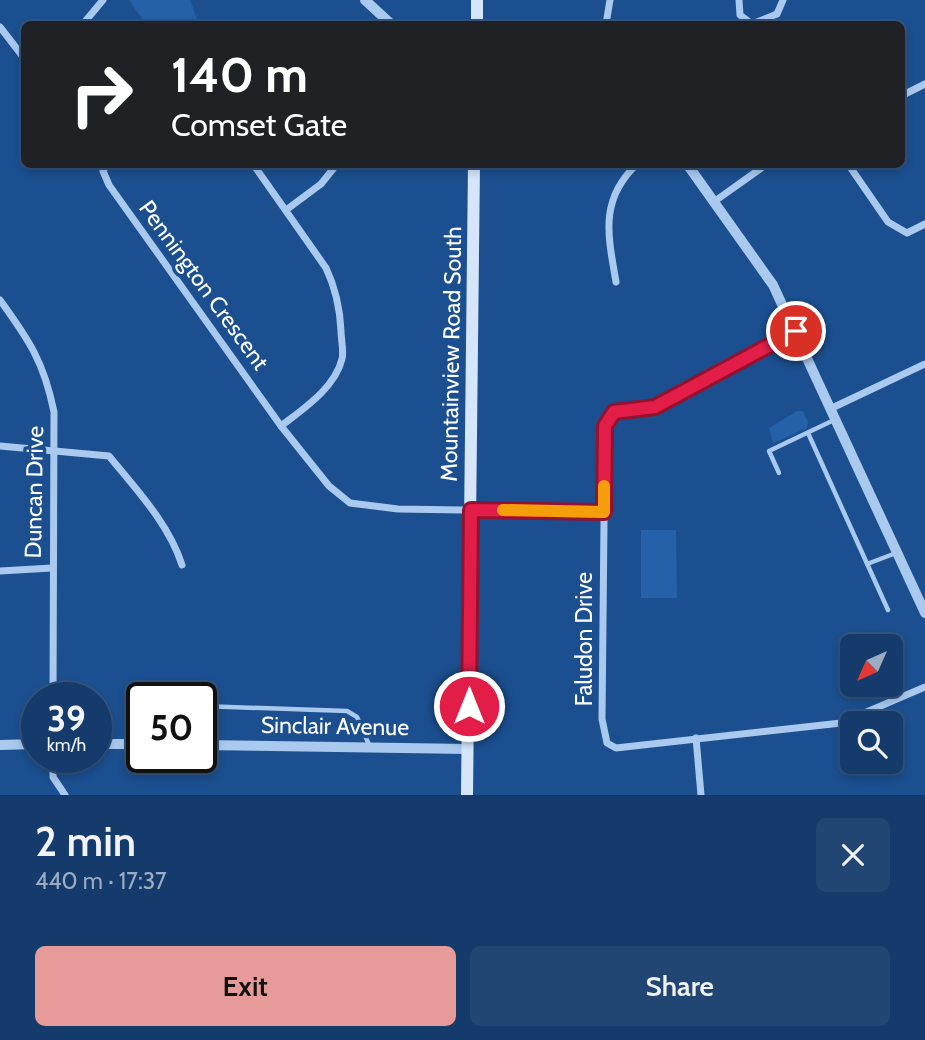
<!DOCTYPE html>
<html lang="en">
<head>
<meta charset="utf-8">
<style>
	body { margin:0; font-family:Cabin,sans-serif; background:#214673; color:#f1f3f6; height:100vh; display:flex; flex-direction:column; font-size:26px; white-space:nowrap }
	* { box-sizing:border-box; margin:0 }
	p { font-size:23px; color:#9dadc1 }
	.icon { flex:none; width:38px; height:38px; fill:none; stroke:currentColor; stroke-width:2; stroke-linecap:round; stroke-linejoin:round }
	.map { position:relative; height:795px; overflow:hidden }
	.details { display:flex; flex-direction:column; background:#143b6b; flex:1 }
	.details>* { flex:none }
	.hud { position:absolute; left:21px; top:21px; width:884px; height:147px; border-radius:10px; box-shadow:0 4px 10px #0003,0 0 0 2px #33557e; background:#202124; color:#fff; overflow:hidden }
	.needle { width:46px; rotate:225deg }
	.fabs { position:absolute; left:840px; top:634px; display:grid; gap:14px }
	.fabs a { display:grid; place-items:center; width:63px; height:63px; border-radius:10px; background:#143b6b; box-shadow:0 4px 10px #0003,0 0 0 2px #33557e; font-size:35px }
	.speed { position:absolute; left:21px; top:682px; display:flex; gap:14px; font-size:35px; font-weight:700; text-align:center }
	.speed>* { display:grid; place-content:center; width:91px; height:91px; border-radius:50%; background:#143b6b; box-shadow:0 4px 10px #0003,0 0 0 2px #33557e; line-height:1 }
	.speed small { font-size:18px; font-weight:400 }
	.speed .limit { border:4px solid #111; border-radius:10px; background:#fff; color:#111 }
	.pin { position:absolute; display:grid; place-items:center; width:60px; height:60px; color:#fff; margin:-30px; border:4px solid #fff; border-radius:50%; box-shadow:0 2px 7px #0007 }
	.me { position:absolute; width:77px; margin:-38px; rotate:0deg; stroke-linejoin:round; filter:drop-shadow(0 0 5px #0008) }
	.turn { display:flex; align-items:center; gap:24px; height:147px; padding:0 35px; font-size:32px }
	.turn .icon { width:91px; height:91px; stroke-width:2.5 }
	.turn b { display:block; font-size:49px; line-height:60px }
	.round { display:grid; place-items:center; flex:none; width:74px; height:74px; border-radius:10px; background:#214673 }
	.overview { display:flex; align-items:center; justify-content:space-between; height:119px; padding:0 35px }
	h1 { font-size:42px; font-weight:600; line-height:52px }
	.action { display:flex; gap:14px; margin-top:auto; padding:14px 35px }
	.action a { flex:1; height:80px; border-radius:10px; background:#e69b98; color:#111; font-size:28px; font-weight:600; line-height:80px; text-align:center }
	.action a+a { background:#214673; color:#f1f3f6 }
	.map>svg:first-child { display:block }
</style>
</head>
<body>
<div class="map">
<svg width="925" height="795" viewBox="0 0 925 795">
	<rect width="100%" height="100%" fill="#1b4f8f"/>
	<!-- green -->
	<g fill="#2461a8">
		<path d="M 129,0 L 190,0 L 199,24 L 146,24 Z"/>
		<path d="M 797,411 L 803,411 L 808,422 L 807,428 L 773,443 L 769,428 Z"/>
		<path d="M 641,530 L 676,530 L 677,598 L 641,598 Z"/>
	</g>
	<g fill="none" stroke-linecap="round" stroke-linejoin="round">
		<!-- service -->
		<g stroke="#a9c9ee" stroke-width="4.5">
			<path d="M 808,433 L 888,610"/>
			<path d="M 779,473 L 769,451 L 834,420"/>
			<path d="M 867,564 L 896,553"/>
			<path d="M 201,706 L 347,711 L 357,717 L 370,747"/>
		</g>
		<!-- minor -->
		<g stroke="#a9c9ee" stroke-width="7">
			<path d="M 739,0 L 740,15 L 752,24 L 777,14 L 783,0"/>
			<path d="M 83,24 L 103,0"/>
			<path d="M 606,24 L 610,0"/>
			<path d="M 0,27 L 24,58"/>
			<path d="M 901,96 L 925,84"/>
			<path d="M 107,164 L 103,171 L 109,185 L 281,426 L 329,486 L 350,503 L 398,509 L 604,512"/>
			<path d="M 253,164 L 326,268 C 336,289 340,309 341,331 C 341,339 344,351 342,359 C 335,388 303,409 281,426"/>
			<path d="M 848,164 L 888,222 L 907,233 L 925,224"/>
			<path d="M 715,201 L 767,164"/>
			<path d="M 286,210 L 321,184 L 337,164"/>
			<path d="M 616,282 C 608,235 599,200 637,164"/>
			<path d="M 0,300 C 29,340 44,362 54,412 L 53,698"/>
			<path d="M 796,331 L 655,407 L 614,412 L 605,426 L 602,719 L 607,743 L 616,748 L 841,723 L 925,687"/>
			<path d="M 832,408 L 925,364"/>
			<path d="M 0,446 L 109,456 C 136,489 169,524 182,565"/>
			<path d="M 0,571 L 52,568"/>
			<path d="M 696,738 L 701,795"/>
			<path d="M 53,758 L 53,777 L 65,795"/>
		</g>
		<!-- tertiary -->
		<g stroke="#a9c9ee" stroke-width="10">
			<path d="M 365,0 L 391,24"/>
			<path d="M 687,164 L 773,285 L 925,613"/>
			<path d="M 96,744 L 142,744"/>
			<path d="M 0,745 L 37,744"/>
			<path d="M 201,745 L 468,749"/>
		</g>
		<!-- secondary -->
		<g stroke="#d6e6fa" stroke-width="12">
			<path d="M 477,24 L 477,0"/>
			<path d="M 467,795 L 474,164"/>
		</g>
	</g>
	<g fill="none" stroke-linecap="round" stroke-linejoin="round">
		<!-- route casing -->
		<g stroke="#92132f" stroke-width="18">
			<path id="route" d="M 469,706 L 471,510 L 604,512 L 605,426 L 614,412 L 655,407 L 796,331"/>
		</g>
		<!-- route -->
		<use href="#route" stroke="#e11d48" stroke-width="12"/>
		<!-- slow -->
		<path stroke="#f59e0b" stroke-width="12" d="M 503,510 L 604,512 L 604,486"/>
	</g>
	<g text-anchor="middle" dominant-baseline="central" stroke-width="7" stroke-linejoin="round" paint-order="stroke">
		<!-- street labels -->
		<g font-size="23" fill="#fff" stroke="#1b4f8f">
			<text transform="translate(204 285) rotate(54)">Pennington Crescent</text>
			<text transform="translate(451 354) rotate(-89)">Mountainview Road South</text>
			<text transform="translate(34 492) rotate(-89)">Duncan Drive</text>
			<text transform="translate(584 639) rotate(-90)">Faludon Drive</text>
			<text transform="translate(335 726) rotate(1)">Sinclair Avenue</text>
		</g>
	</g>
</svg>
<div class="fabs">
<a><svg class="needle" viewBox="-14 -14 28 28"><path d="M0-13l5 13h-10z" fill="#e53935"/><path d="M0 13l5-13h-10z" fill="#9dadc1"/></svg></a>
<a><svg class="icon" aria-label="search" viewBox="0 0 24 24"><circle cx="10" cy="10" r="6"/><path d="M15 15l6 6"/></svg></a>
</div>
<div class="speed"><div>39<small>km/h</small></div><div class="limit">50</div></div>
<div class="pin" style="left:796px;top:331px;background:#d93025"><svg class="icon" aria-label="arrive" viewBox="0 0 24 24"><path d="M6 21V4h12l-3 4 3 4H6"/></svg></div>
<svg class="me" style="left:469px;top:706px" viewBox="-20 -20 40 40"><circle r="17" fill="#e11d48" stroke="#fff" stroke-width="3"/><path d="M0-11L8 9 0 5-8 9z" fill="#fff"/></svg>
<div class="hud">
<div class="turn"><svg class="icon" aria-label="right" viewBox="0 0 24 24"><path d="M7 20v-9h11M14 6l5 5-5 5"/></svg><div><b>140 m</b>Comset Gate</div></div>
</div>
</div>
<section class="details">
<div class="overview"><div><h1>2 min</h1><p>440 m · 17:37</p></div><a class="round"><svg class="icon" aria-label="close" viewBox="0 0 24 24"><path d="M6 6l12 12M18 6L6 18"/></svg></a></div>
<div class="action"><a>Exit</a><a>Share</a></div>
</section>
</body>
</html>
